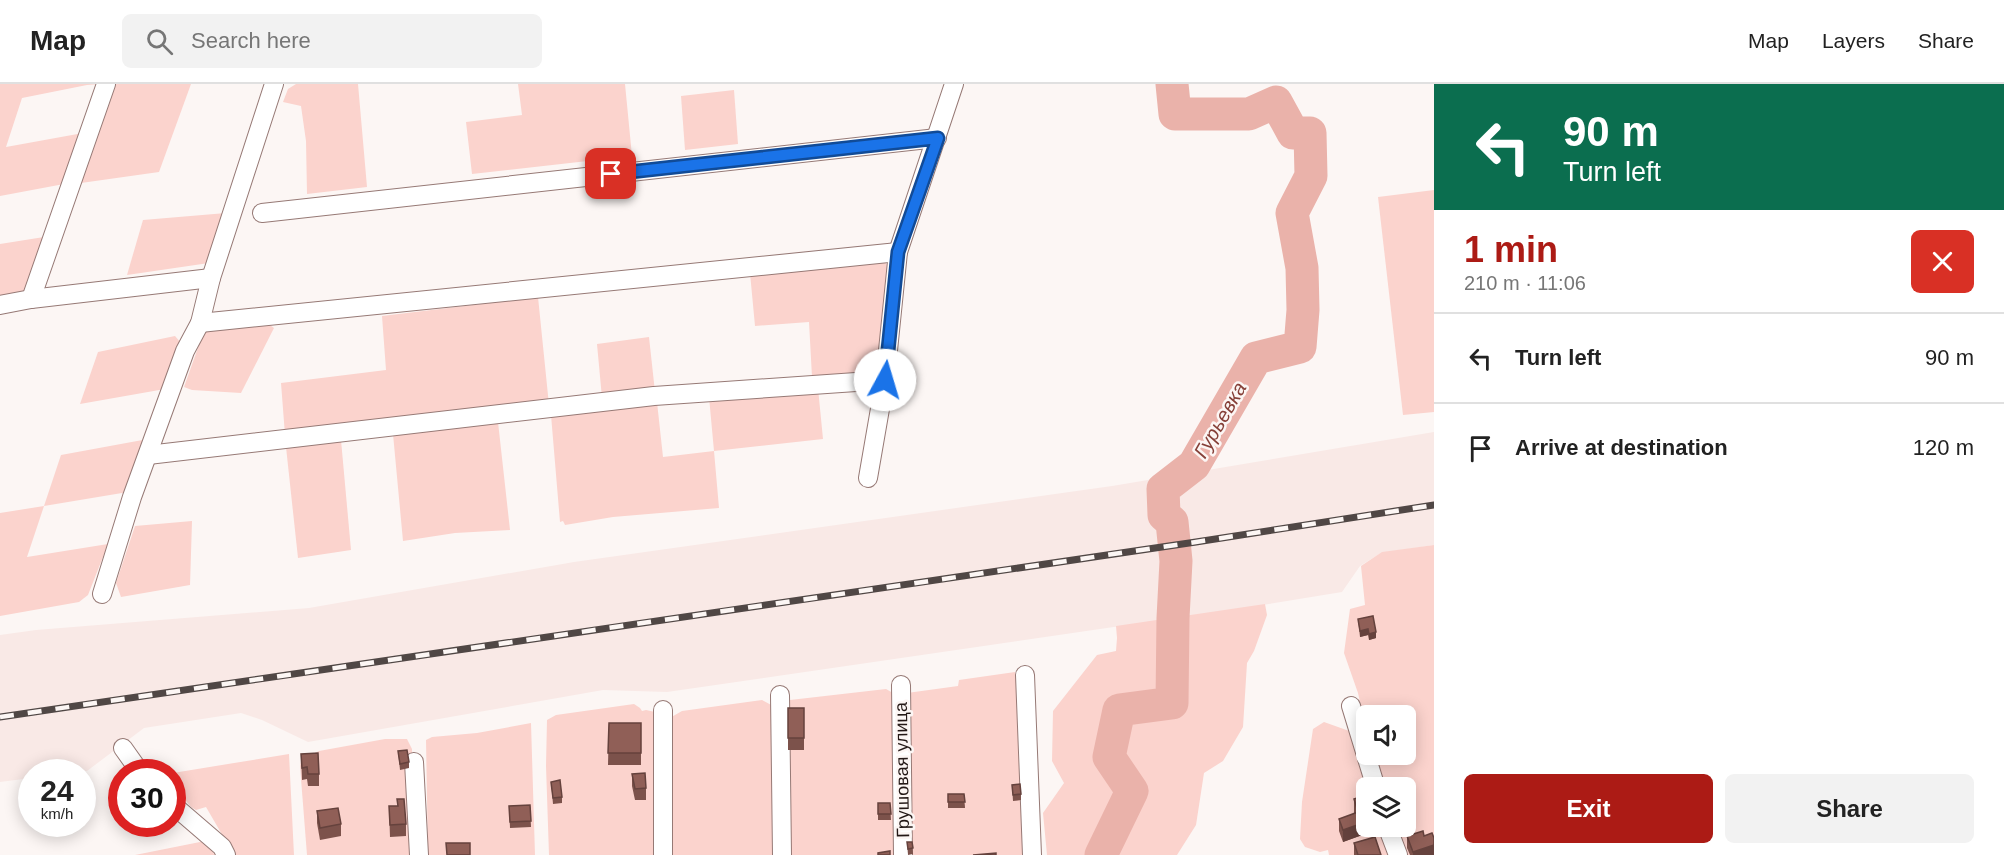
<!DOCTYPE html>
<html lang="en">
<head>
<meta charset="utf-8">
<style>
	body { margin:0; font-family:Arial,sans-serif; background:#f2f2f2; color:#222; height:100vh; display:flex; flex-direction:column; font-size:22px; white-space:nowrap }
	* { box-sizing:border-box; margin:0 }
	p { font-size:20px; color:#767676 }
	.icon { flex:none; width:33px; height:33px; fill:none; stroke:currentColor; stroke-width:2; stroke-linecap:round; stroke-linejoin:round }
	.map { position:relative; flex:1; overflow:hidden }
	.details { display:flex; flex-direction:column; background:#fff; width:570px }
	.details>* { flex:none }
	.guide { background:#0b6e4f; color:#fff; overflow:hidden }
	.fabs { position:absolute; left:1356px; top:621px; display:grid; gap:12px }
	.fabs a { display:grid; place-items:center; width:60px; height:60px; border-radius:9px; background:#fff; box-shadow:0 3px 15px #0003; font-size:30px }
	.speed { position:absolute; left:18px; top:675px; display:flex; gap:12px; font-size:30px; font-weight:700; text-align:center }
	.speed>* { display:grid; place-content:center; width:78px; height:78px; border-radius:50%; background:#fff; box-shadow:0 3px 15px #0003; line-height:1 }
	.speed small { font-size:15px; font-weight:400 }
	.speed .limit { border:9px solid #d22; background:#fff; color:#111 }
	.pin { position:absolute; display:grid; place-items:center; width:51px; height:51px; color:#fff; margin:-26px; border-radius:12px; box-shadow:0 3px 9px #0006 }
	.me { position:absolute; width:66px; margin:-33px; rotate:6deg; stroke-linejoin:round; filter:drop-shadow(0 0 4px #0008) }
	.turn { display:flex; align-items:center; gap:21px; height:126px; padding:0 30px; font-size:27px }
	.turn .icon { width:78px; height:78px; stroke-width:2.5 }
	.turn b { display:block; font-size:42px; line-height:51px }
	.round { display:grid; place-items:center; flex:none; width:63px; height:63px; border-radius:9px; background:#f2f2f2 }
	.head { display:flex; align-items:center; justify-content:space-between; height:102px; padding:0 30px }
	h1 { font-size:36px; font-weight:700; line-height:45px; color:#ac1b15 }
	.primary-button { display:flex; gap:12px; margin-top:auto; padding:12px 30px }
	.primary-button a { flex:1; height:69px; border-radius:9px; background:#ac1b15; color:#fff; font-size:24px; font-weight:700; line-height:69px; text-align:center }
	.primary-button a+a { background:#f2f2f2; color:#222 }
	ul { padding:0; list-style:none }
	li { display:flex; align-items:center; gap:18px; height:90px; padding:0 30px; border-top:2px solid #e0e0e0 }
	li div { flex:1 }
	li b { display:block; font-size:22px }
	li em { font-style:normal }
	header { display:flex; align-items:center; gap:36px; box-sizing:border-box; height:84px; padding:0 30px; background:#fff; border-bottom:2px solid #e0e0e0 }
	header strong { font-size:28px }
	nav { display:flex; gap:33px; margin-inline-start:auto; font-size:21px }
	.search { width:420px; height:54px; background:#f2f2f2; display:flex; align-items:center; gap:15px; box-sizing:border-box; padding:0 21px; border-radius:9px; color:#767676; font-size:22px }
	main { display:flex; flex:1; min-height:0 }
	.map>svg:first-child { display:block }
</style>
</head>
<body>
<header>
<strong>Map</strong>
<div class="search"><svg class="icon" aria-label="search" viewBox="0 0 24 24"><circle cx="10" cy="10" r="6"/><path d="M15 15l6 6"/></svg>Search here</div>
<nav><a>Map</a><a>Layers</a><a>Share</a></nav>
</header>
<main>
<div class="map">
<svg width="1434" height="771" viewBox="0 0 1434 771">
	<rect width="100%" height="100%" fill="#fcf6f4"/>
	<!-- built -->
	<path fill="#f9e9e6" d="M 1434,348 L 1434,461 L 1381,469 L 1360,482 L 1342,508 L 1244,524 L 667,608 L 603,606 L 308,658 L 262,636 L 241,629 L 144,644 L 87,687 L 32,688 L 31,694 L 0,698 L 0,551 L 36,546 L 309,524 L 574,478 L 1112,402 Z"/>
	<!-- green -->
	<g fill="#fbd3cd">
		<path d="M 0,0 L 101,0 L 87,1 L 22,14 L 6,63 L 83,49 L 64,100 L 0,112 Z"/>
		<path d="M 116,0 L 191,0 L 159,88 L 81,99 Z"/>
		<path d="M 296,0 L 358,0 L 367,103 L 307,110 L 306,57 L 301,22 L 283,18 L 288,5 Z"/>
		<path d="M 518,0 L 625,0 L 632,72 L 472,90 L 466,38 L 522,31 Z"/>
		<path d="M 734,6 L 738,60 L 685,66 L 681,12 Z"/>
		<path d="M 1434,106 L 1434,328 L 1403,331 L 1378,113 Z"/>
		<path d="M 226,129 L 209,179 L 127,191 L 143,136 Z"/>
		<path d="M 44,153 L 27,206 L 0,212 L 0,160 Z"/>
		<path d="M 882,175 L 890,184 L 881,282 L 877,287 L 812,293 L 809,238 L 755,242 L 750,189 Z"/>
		<path d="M 538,213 L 549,321 L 285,351 L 281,299 L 386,286 L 382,232 Z"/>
		<path d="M 267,239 L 274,244 L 241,309 L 192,306 L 184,303 L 204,247 Z"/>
		<path d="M 175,252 L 181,259 L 165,305 L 80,320 L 98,268 Z"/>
		<path d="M 649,253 L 655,308 L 602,314 L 597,260 Z"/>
		<path d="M 818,304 L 823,355 L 714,367 L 719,424 L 613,433 L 565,441 L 563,437 L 560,438 L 551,331 L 657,318 L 663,373 L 714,367 L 709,313 Z"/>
		<path d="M 498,338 L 510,446 L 455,449 L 403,457 L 393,350 Z"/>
		<path d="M 148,355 L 128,408 L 44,422 L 27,473 L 108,460 L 88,511 L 79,518 L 0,532 L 0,429 L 44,422 L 61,371 Z"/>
		<path d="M 341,356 L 351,466 L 298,474 L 286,363 Z"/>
		<path d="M 192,437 L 190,501 L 121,513 L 116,499 L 135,442 Z"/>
		<path d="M 1434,461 L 1434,771 L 1405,771 L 1395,743 L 1406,742 L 1406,704 L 1383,703 L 1373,671 L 1406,670 L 1406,632 L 1366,632 L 1366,645 L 1358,609 L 1344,569 L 1350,525 L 1365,521 L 1361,482 L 1382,468 Z"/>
		<path d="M 1265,520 L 1267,531 L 1254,567 L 1247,579 L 1243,643 L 1223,677 L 1204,689 L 1196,741 L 1177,771 L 1047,771 L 1043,729 L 1064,699 L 1052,677 L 1053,627 L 1097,571 L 1116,567 L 1117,554 L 1116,542 Z"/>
		<path d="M 1015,588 L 1021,621 L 1031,771 L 907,771 L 907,609 L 958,602 L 959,596 Z"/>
		<path d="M 886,605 L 893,609 L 895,771 L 786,771 L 785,622 L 790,616 Z"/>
		<path d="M 762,616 L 773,622 L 774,771 L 667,771 L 668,635 L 682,627 Z"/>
		<path d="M 634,620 L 640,624 L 642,627 L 646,626 L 655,628 L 654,771 L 549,771 L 546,682 L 547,636 L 556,631 Z"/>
		<path d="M 1324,638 L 1352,648 L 1366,704 L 1366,742 L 1380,743 L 1391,771 L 1329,771 L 1328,766 L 1320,768 L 1305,763 L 1300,755 L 1302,718 L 1313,645 Z"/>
		<path d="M 531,639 L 535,771 L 428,771 L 426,656 L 432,653 L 477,649 Z"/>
		<path d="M 385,655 L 407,655 L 412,665 L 415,771 L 307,771 L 300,682 L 301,676 L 319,667 Z"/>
		<path d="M 289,670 L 294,771 L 234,771 L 206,723 L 196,726 L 191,723 L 173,701 L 173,689 Z"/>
		<path d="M 205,757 L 215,771 L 135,771 Z"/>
	</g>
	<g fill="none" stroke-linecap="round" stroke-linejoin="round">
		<!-- river -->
		<path stroke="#eab2aa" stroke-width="33" d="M 1101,771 L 1132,707 L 1109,673 L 1119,626 L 1172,619 L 1173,534 L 1176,477 L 1172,438 L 1164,431 L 1163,405 L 1194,381 L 1256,274 L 1300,263 L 1303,226 L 1302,184 L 1292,129 L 1311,92 L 1310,49 L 1293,49 L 1276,18 L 1249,30 L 1175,30 L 1172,0"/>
		<!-- minor casing -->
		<g stroke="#967975" stroke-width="20">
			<g id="minor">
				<path d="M 262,129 L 937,54"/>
				<path d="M 31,215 L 106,0"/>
				<path d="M 0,221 L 31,215 L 211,194"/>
				<path d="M 200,239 L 898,168"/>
				<path d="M 148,371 L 654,312 L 885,296"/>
				<path d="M 868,394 L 885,296 L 898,168 L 954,0"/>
				<path d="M 102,510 L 132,413 L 185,267 L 200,239 L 211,194 L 274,0"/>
				<path d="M 1025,591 L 1032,771"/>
				<path d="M 901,601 L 903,771"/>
				<path d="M 780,611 L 782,771"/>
				<path d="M 1351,622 L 1376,704"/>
				<path d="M 123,664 L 140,688"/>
				<path d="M 414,678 L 419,771"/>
				<path d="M 172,720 L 222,763 L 226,771"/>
				<path d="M 1387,742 L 1398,771"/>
				<path d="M 663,771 L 663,626"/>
			</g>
		</g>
		<!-- minor -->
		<use href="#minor" stroke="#fff" stroke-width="18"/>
		<!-- rail casing -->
		<g stroke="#504745" stroke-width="7">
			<path id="rail" d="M 0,633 L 1196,458 L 1434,421"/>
		</g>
		<!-- rail -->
		<use href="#rail" stroke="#fcf6f4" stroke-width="4.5" stroke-dasharray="14" stroke-linecap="butt"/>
	</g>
	<!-- wall -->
	<g fill="#7c524b">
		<path d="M 1358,535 L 1376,554 L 1369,556 L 1368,551 L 1360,553 Z"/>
		<rect x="788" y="624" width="16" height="42"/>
		<path d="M 609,639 L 641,639 L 641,681 L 608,681 Z"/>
		<path d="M 398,667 L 409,678 L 409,684 L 400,686 Z"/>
		<path d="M 301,670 L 319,690 L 319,702 L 308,702 L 307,695 L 302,696 Z"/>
		<path d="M 632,690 L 646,704 L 646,716 L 635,716 L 632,702 Z"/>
		<path d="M 551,698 L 562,713 L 562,719 L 553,720 Z"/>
		<path d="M 1012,701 L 1021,710 L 1021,716 L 1013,717 Z"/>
		<path d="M 948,710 L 964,710 L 965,724 L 948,724 Z"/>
		<path d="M 1354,715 L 1376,742 L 1376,746 L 1343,758 L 1339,747 L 1339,735 L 1354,730 Z"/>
		<path d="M 878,719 L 890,719 L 891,736 L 878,736 Z"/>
		<path d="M 530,721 L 531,743 L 510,744 L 509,722 Z"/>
		<path d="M 389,722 L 406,740 L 406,752 L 390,753 Z"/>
		<path d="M 317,727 L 341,740 L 341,752 L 320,756 L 317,739 Z"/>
		<path d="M 1407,752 L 1424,752 L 1434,771 L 1410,771 L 1407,764 Z"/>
		<path d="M 907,758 L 912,758 L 913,770 L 908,771 Z"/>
		<path d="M 1354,759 L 1381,771 L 1354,771 Z"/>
	</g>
	<!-- shaded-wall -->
	<g fill="#65423d">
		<path d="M 1368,545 L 1368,551 L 1360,553 L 1360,547 Z"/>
		<path d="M 1376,548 L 1376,554 L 1369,556 L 1369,550 Z"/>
		<path d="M 1366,738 L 1366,742 L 1376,742 L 1376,746 L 1343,758 L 1343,746 Z"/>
		<path d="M 1434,761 L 1434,771 L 1413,771 L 1413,768 Z"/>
	</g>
	<!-- building -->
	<g fill="#905f57" stroke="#65423d" stroke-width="1.5">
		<path d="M 1373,532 L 1376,548 L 1369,550 L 1368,545 L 1360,547 L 1358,535 Z"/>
		<rect x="788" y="624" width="16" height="30"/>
		<path d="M 609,639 L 641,639 L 641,669 L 608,669 Z"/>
		<path d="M 407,666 L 409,678 L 400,680 L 398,667 Z"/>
		<path d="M 318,669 L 319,690 L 308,690 L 307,683 L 302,684 L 301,670 Z"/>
		<path d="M 645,689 L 646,704 L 635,705 L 632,690 Z"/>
		<path d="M 560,696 L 562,713 L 553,714 L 551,698 Z"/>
		<path d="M 1020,700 L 1021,710 L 1013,711 L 1012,701 Z"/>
		<path d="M 948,710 L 964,710 L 965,718 L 948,718 Z"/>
		<path d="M 1366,711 L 1366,738 L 1343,746 L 1339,735 L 1358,728 L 1354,715 Z"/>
		<path d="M 397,715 L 404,715 L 406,740 L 390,741 L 389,722 L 398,722 Z"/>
		<path d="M 878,719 L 890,719 L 891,730 L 878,730 Z"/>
		<path d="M 530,721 L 531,737 L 510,738 L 509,722 Z"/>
		<path d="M 338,724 L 341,740 L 320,744 L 317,727 Z"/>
		<path d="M 1423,747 L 1424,752 L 1432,749 L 1434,754 L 1434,761 L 1413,768 L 1407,752 Z"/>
		<path d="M 1375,753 L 1381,771 L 1358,771 L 1354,759 Z"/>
		<path d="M 907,758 L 912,758 L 913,764 L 908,765 Z"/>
		<path d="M 446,759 L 470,759 L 470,771 L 447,771 Z"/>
		<path d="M 890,767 L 890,771 L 878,771 L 878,769 Z"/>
		<path d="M 996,769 L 996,771 L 973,771 Z"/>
	</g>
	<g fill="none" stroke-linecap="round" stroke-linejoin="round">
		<!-- route casing -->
		<g stroke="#114b97" stroke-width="15">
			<path id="route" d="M 611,90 L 938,54 L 898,168 L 885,296"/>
		</g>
		<!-- route -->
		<use href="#route" stroke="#1a73e8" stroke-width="10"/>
	</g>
	<g text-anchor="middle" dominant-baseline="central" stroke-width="5" stroke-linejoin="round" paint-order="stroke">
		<!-- street labels -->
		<g font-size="18" fill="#231816" stroke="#fcf6f4">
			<text transform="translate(902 686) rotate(-91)">Грушовая улица</text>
		</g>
		<!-- water labels -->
		<g font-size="20" font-style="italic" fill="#864038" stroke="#fcf6f4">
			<text transform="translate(1220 336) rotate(-60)">Гурьевка</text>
		</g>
	</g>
</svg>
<div class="fabs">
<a><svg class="icon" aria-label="sound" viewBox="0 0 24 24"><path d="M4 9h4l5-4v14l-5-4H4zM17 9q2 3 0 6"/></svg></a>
<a><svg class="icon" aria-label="layers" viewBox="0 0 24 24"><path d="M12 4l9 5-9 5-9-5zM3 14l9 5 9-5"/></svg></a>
</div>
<div class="speed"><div>24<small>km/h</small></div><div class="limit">30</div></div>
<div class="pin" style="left:611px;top:90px;background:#d93025"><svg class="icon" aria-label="arrive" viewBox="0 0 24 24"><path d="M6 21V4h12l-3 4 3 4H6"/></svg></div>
<svg class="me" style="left:885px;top:296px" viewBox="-20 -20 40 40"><circle r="19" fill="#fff"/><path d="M0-13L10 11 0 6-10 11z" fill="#1a73e8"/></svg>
</div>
<section class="details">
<div class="guide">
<div class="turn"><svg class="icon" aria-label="left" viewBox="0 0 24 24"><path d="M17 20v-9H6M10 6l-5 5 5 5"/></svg><div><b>90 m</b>Turn left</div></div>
</div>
<div class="head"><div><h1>1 min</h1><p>210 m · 11:06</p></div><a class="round" style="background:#d93025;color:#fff"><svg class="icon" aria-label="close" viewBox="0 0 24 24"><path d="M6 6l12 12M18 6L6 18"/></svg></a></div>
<ul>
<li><svg class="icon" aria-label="left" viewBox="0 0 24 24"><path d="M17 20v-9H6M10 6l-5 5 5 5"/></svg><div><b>Turn left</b></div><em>90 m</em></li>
<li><svg class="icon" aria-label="arrive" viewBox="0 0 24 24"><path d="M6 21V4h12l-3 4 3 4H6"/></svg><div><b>Arrive at destination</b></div><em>120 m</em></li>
</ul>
<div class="primary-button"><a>Exit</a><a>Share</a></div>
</section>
</main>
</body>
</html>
